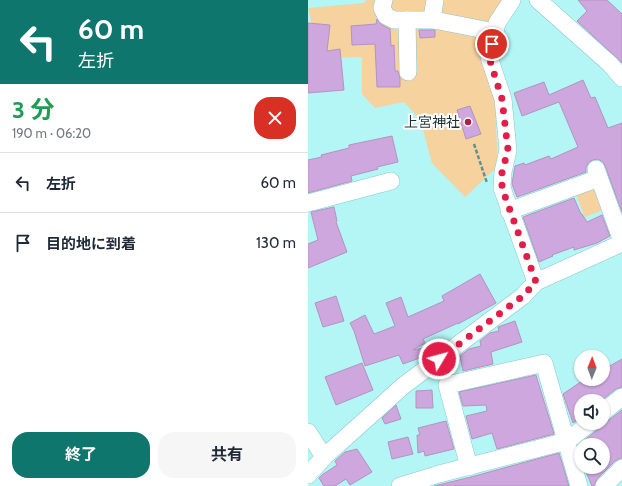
<!DOCTYPE html>
<html lang="ja">
<head>
<meta charset="utf-8">
<style>
	body { margin:0; font-family:Cabin,"Noto Sans JP",sans-serif; background:#f6f6f7; color:#1f2937; height:100vh; display:flex; flex-direction:column; font-size:15px; white-space:nowrap }
	* { box-sizing:border-box; margin:0 }
	p { font-size:13px; color:#747a83 }
	.icon { flex:none; width:22px; height:22px; fill:none; stroke:currentColor; stroke-width:2; stroke-linecap:round; stroke-linejoin:round }
	.map { position:relative; flex:1; overflow:hidden }
	.panel { display:flex; flex-direction:column; background:#fff; width:308px }
	.panel>* { flex:none }
	.banner { background:#0f766e; color:#fff; overflow:hidden }
	.needle { width:26px; rotate:1deg }
	.tools { position:absolute; left:266px; top:350px; display:grid; gap:8px }
	.tools a { display:grid; place-items:center; width:36px; height:36px; border-radius:50%; background:#fff; box-shadow:0 1px 3px #0004; font-size:20px }
	.pin { position:absolute; display:grid; place-items:center; width:34px; height:34px; color:#fff; margin:-17px; border:2px solid #fff; border-radius:50%; box-shadow:0 1px 4px #0007 }
	.me { position:absolute; width:44px; margin:-22px; rotate:53deg; stroke-linejoin:round; filter:drop-shadow(0 0 3px #0008) }
	.turn { display:flex; align-items:center; gap:14px; height:84px; padding:0 12px; font-size:18px }
	.turn .icon { width:52px; height:52px; stroke-width:2.5 }
	.turn b { display:block; font-size:28px; line-height:34px }
	.round { display:grid; place-items:center; flex:none; width:42px; height:42px; border-radius:16px; background:#f6f6f7 }
	.summary { display:flex; align-items:center; justify-content:space-between; height:68px; padding:0 12px }
	h1 { font-size:24px; font-weight:700; line-height:30px; color:#1e9e55 }
	.cta { display:flex; gap:8px; margin-top:auto; padding:8px 12px }
	.cta a { flex:1; height:46px; border-radius:16px; background:#0f766e; color:#fff; font-size:16px; font-weight:700; line-height:46px; text-align:center }
	.cta a+a { background:#f6f6f7; color:#1f2937 }
	ul { padding:0; list-style:none }
	li { display:flex; align-items:center; gap:12px; height:60px; padding:0 12px; border-top:1px solid #e0e1e3 }
	li div { flex:1 }
	li b { display:block; font-size:15px }
	li em { font-style:normal }
	main { display:flex; flex:1; min-height:0 }
	.map>svg:first-child { display:block }
</style>
</head>
<body>
<main>
<section class="panel">
<div class="banner">
<div class="turn"><svg class="icon" aria-label="left" viewBox="0 0 24 24"><path d="M17 20v-9H6M10 6l-5 5 5 5"/></svg><div><b>60 m</b>左折</div></div>
</div>
<div class="summary"><div><h1>3 分</h1><p>190 m · 06:20</p></div><a class="round" style="background:#d93025;color:#fff"><svg class="icon" aria-label="close" viewBox="0 0 24 24"><path d="M6 6l12 12M18 6L6 18"/></svg></a></div>
<ul>
<li><svg class="icon" aria-label="left" viewBox="0 0 24 24"><path d="M17 20v-9H6M10 6l-5 5 5 5"/></svg><div><b>左折</b></div><em>60 m</em></li>
<li><svg class="icon" aria-label="arrive" viewBox="0 0 24 24"><path d="M6 21V4h12l-3 4 3 4H6"/></svg><div><b>目的地に到着</b></div><em>130 m</em></li>
</ul>
<div class="cta"><a>終了</a><a>共有</a></div>
</section>
<div class="map">
<svg width="314" height="486" viewBox="0 0 314 486">
	<rect width="100%" height="100%" fill="#b4f5f5"/>
	<!-- green -->
	<g fill="#f6d29e">
		<path d="M 58,0 L 197,0 L 183,21 L 190,166 L 157,197 L 124,163 L 112,119 L 96,102 L 67,108 L 54,94 L 54,57 L 12,58 L 0,8 L 56,3 Z"/>
		<path d="M 289,184 L 298,209 L 277,217 L 267,192 Z"/>
	</g>
	<!-- building -->
	<g fill="#cda7dd" stroke="#b195bd">
		<path d="M 270,0 L 299,0 L 314,14 L 314,63 L 269,21 L 279,11 Z"/>
		<path d="M 69,19 L 74,25 L 82,29 L 83,46 L 86,45 L 87,71 L 90,71 L 92,78 L 92,87 L 69,87 L 67,44 L 44,45 L 43,26 L 68,24 Z"/>
		<path d="M 0,23 L 22,25 L 19,51 L 32,49 L 36,90 L 0,93 Z"/>
		<path d="M 111,30 L 127,30 L 127,37 L 112,38 Z"/>
		<path d="M 275,80 L 283,98 L 287,97 L 300,128 L 314,123 L 314,212 L 297,166 L 295,162 L 290,159 L 285,160 L 281,162 L 278,167 L 278,172 L 209,197 L 204,184 L 207,166 L 216,163 L 217,165 L 241,156 L 243,159 L 270,147 L 251,102 L 214,116 L 206,93 L 236,82 L 241,95 Z"/>
		<path d="M 162,106 L 173,134 L 158,139 L 149,110 Z"/>
		<path d="M 84,136 L 90,162 L 69,167 L 70,169 L 43,176 L 44,181 L 0,193 L 0,160 L 14,157 L 13,155 L 41,148 L 41,145 Z"/>
		<path d="M 266,198 L 273,214 L 274,214 L 279,222 L 294,215 L 302,236 L 289,243 L 266,250 L 266,247 L 244,255 L 245,256 L 231,262 L 215,217 Z"/>
		<path d="M 26,207 L 29,221 L 28,222 L 39,252 L 0,268 L 0,244 L 10,240 L 3,212 Z"/>
		<path d="M 172,274 L 188,303 L 150,324 L 150,323 L 115,339 L 117,343 L 105,350 L 131,345 L 131,346 L 120,355 L 95,364 L 91,355 L 57,366 L 46,331 L 42,323 L 57,315 L 66,334 L 87,326 L 78,303 L 93,297 L 100,317 L 136,301 L 134,296 Z"/>
		<path d="M 28,296 L 36,321 L 15,327 L 7,303 Z"/>
		<path d="M 207,321 L 214,342 L 183,352 L 185,364 L 155,371 L 152,356 L 161,349 L 173,346 L 172,341 L 182,333 L 191,331 L 190,327 Z"/>
		<path d="M 314,359 L 314,387 L 308,389 L 293,401 L 273,401 L 273,417 L 265,423 L 255,394 L 277,379 L 295,379 L 295,370 Z"/>
		<path d="M 54,363 L 65,390 L 28,405 L 17,377 Z"/>
		<path d="M 228,375 L 246,434 L 189,449 L 184,433 L 164,439 L 158,416 L 179,411 L 178,405 L 155,406 L 151,392 Z"/>
		<path d="M 124,390 L 125,408 L 108,408 L 108,391 Z"/>
		<path d="M 88,405 L 93,419 L 77,424 L 74,418 Z"/>
		<path d="M 314,410 L 314,458 L 307,461 L 289,479 L 286,486 L 284,486 L 276,467 L 295,467 L 295,445 L 273,445 L 273,444 L 273,456 L 270,445 L 288,431 L 291,427 L 292,423 L 295,423 L 295,422 L 301,420 Z"/>
		<path d="M 138,421 L 146,449 L 117,456 L 116,451 L 110,453 L 109,435 L 112,435 L 110,428 Z"/>
		<path d="M 100,437 L 105,454 L 84,459 L 80,442 Z"/>
		<path d="M 49,449 L 64,472 L 42,485 L 38,479 L 27,486 L 16,486 L 11,478 L 14,475 L 29,465 L 27,461 L 37,452 Z"/>
		<path d="M 251,453 L 261,486 L 126,486 L 163,477 Z"/>
	</g>
	<g fill="none" stroke-linecap="round" stroke-linejoin="round">
		<!-- minor casing -->
		<g stroke="#88c7c7" stroke-width="18">
			<g id="minor">
				<path d="M 76,0 L 74,8 L 78,16 L 86,20 L 126,20 L 187,32"/>
				<path d="M 204,0 L 189,23 L 181,57 L 195,99 L 200,150 L 195,172 L 194,188 L 228,282"/>
				<path d="M 230,0 L 302,64 L 314,78"/>
				<path d="M 99,20 L 100,72"/>
				<path d="M 126,20 L 125,12 L 127,0"/>
				<path d="M 288,169 L 314,241"/>
				<path d="M 0,203 L 83,181"/>
				<path d="M 201,211 L 291,178"/>
				<path d="M 295,412 L 314,397"/>
				<path d="M 0,432 L 16,457"/>
				<path d="M 161,467 L 139,385 L 236,363 L 271,486"/>
				<path d="M 0,475 L 16,457 L 95,386 L 215,296 L 228,282 L 314,243"/>
				<path d="M 92,486 L 131,474 L 259,441 L 282,423"/>
				<path d="M 296,486 L 314,468"/>
			</g>
		</g>
		<!-- path -->
		<path stroke="#639090" stroke-width="2.5" stroke-dasharray="4 2" stroke-linecap="butt" d="M 166,144 L 179,183"/>
		<!-- minor -->
		<use href="#minor" stroke="#fff" stroke-width="17"/>
	</g>
	<g fill="none" stroke-linecap="round" stroke-linejoin="round">
		<!-- route -->
		<path stroke="#e11d48" stroke-width="7" stroke-dasharray="0 12.6" d="M 131,359 L 215,296 L 228,282 L 194,188 L 194,172 L 200,150 L 194,99 L 181,57 L 184,44"/>
	</g>
	<!-- markers -->
	<circle fill="#b11e3e" stroke="#fff" stroke-width="1.5" cx="160" cy="122" r="4"/>
	<g text-anchor="middle" dominant-baseline="central" stroke-width="4" stroke-linejoin="round" paint-order="stroke">
		<!-- poi labels -->
		<g font-size="14" fill="#1a3434" stroke="#fff" text-anchor="end">
			<text x="152" y="122">上宮神社</text>
		</g>
	</g>
</svg>
<div class="tools">
<a><svg class="needle" viewBox="-14 -14 28 28"><path d="M0-13l5 13h-10z" fill="#e53935"/><path d="M0 13l5-13h-10z" fill="#747a83"/></svg></a>
<a><svg class="icon" aria-label="sound" viewBox="0 0 24 24"><path d="M4 9h4l5-4v14l-5-4H4zM17 9q2 3 0 6"/></svg></a>
<a><svg class="icon" aria-label="search" viewBox="0 0 24 24"><circle cx="10" cy="10" r="6"/><path d="M15 15l6 6"/></svg></a>
</div>
<div class="pin" style="left:184px;top:44px;background:#d93025"><svg class="icon" aria-label="arrive" viewBox="0 0 24 24"><path d="M6 21V4h12l-3 4 3 4H6"/></svg></div>
<svg class="me" style="left:131px;top:359px" viewBox="-20 -20 40 40"><circle r="17" fill="#e11d48" stroke="#fff" stroke-width="3"/><path d="M0-11L8 9 0 5-8 9z" fill="#fff"/></svg>
</div>
</main>
</body>
</html>
